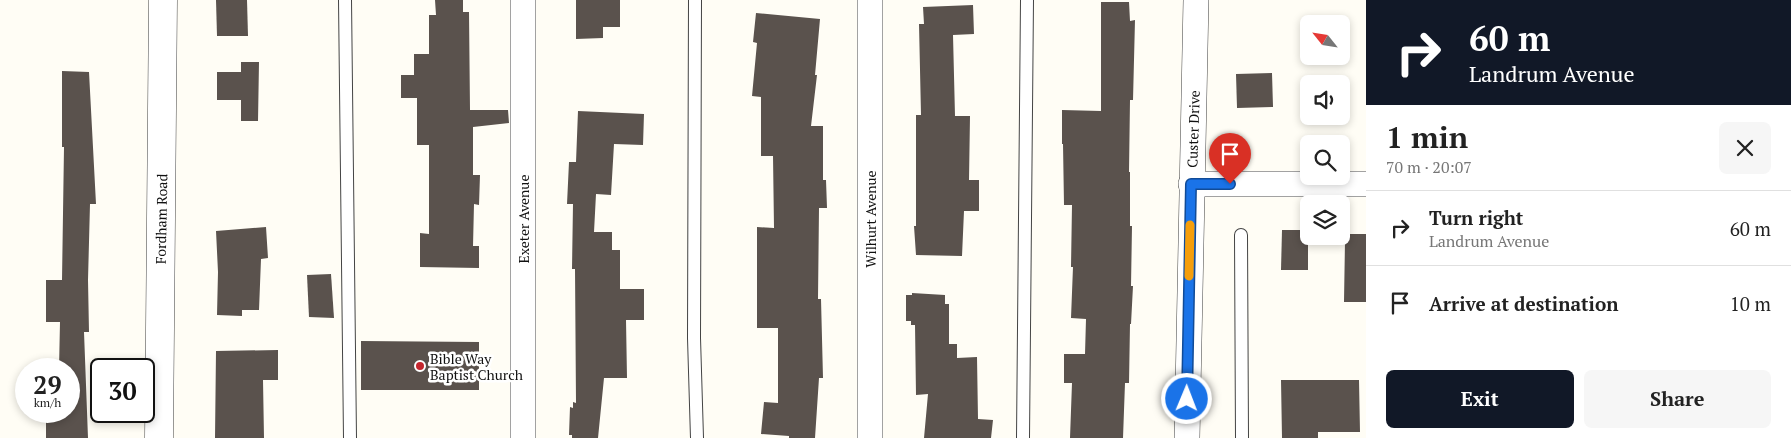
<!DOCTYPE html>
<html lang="en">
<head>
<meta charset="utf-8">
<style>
	body { margin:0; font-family:"PT Serif",serif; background:#f6f6f6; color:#222; height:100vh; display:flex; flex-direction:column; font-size:19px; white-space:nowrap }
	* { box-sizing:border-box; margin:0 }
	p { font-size:16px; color:#767676 }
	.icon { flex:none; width:28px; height:28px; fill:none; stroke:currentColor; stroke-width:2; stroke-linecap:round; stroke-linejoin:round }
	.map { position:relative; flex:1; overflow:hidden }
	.side { display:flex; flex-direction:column; background:#fff; width:425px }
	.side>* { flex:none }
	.banner { background:#111827; color:#fff; overflow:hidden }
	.needle { width:32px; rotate:300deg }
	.tools { position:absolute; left:1300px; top:15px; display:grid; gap:10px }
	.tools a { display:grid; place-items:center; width:50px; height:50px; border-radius:8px; background:#fff; box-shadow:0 2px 8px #0003; font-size:25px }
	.speed { position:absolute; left:15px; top:358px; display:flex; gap:10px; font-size:25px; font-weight:700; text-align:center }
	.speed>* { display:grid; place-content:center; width:65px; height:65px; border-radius:50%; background:#fff; box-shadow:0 2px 8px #0003; line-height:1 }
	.speed small { font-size:12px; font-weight:400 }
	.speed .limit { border:2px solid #111; border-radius:8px; background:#fff; color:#111 }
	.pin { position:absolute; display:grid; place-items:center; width:42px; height:42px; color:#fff; margin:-51px -21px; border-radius:50% 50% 50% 0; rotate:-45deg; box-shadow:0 0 5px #0007 }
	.pin .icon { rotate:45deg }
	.me { position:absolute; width:55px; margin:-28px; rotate:1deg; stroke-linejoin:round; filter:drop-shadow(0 0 4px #0008) }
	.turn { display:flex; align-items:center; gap:18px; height:105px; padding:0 20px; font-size:22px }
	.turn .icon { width:65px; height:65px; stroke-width:2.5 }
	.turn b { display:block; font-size:35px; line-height:42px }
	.round { display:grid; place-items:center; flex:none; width:52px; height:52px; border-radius:8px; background:#f6f6f6 }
	.headline { display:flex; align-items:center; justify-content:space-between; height:85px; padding:0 20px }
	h1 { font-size:30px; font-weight:800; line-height:38px }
	.cta { display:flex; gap:10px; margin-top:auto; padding:10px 20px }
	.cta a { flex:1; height:58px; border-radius:8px; background:#111827; color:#fff; font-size:20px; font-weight:800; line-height:58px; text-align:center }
	.cta a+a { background:#f6f6f6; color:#222 }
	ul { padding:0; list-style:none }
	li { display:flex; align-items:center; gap:15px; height:75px; padding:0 20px; border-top:1px solid #e0e0e0 }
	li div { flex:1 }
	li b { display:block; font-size:19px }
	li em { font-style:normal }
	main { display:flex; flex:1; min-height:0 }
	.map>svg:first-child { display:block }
</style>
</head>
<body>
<main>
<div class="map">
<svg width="1366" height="438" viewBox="0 0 1366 438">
	<rect width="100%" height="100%" fill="#fffdf5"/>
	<!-- building -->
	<g fill="#5a524d">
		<path d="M 216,0 L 247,0 L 248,36 L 217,36 Z"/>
		<path d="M 435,0 L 463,0 L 463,12 L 469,12 L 470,110 L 508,110 L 509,123 L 473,127 L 473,175 L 480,175 L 479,205 L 474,204 L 473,246 L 479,246 L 479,268 L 420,267 L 420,233 L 429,234 L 429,145 L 417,145 L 417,98 L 401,98 L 401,75 L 414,75 L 414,54 L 429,54 L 429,15 L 436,15 Z"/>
		<path d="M 576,0 L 620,0 L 620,27 L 603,27 L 603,38 L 576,39 Z"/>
		<path d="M 1101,2 L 1129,2 L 1130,21 L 1135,20 L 1133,100 L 1130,100 L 1129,172 L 1130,172 L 1130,226 L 1132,226 L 1131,286 L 1133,286 L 1131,324 L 1130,324 L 1129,383 L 1125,383 L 1123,438 L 1070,438 L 1072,383 L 1064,383 L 1064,354 L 1085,354 L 1086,319 L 1071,318 L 1073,267 L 1071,267 L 1072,205 L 1064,205 L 1063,144 L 1062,144 L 1062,110 L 1101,111 Z"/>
		<path d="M 973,5 L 974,34 L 953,35 L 955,116 L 970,116 L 969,180 L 979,180 L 979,211 L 964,211 L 962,256 L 916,255 L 914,226 L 916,226 L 916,115 L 921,115 L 919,24 L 924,24 L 923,7 Z"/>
		<path d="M 756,13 L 820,19 L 815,75 L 817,75 L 811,126 L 823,126 L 823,180 L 826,180 L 827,208 L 819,208 L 818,299 L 821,299 L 823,378 L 819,378 L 815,438 L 789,438 L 789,436 L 761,434 L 764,402 L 778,403 L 778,328 L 757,328 L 757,227 L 774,228 L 773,156 L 761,156 L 761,97 L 752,96 L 757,43 L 753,42 Z"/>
		<path d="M 241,62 L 259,62 L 258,121 L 241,121 L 241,100 L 217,100 L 217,72 L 241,72 Z"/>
		<path d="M 62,71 L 89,72 L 96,204 L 90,204 L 88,280 L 89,332 L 84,332 L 88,438 L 46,438 L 46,411 L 69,411 L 69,369 L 59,369 L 60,322 L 46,322 L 46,280 L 62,280 L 64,147 L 62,147 Z"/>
		<path d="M 1272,73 L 1273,107 L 1237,108 L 1236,74 Z"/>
		<path d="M 578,111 L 644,114 L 643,145 L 614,144 L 611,195 L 596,194 L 594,232 L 612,232 L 612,250 L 620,250 L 620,289 L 644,289 L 644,320 L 626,320 L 627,378 L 604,378 L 598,438 L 572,438 L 572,435 L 569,435 L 570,407 L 573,408 L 573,402 L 576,403 L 575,269 L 572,269 L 573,204 L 567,204 L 569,162 L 576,162 Z"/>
		<path d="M 266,227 L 268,258 L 261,259 L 259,310 L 242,310 L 242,316 L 217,315 L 218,272 L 216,231 Z"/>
		<path d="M 1282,230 L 1308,230 L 1308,270 L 1281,270 Z"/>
		<path d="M 1348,234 L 1366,234 L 1366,302 L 1344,302 L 1345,241 L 1348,240 Z"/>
		<path d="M 331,274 L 334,318 L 309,317 L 307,275 Z"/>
		<path d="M 912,293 L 945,295 L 945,304 L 949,304 L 949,344 L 957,344 L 957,358 L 977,357 L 978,419 L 993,420 L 991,438 L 924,438 L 928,394 L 916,395 L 915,325 L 911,325 L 911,321 L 906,321 L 906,295 L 912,295 Z"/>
		<path d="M 361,341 L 479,342 L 479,390 L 361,390 Z"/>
		<path d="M 278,350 L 278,380 L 263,380 L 264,438 L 215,438 L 216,351 Z"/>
		<path d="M 1281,380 L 1359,380 L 1360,432 L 1318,432 L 1318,438 L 1282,438 Z"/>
	</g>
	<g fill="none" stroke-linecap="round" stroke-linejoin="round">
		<!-- service casing -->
		<g stroke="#444" stroke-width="14">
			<g id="service">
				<path d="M 345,0 L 350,438"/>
				<path d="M 695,0 L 694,338 L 697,438"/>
				<path d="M 1241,235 L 1242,438"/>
				<path d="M 1023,438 L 1027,0"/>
			</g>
		</g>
		<!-- minor casing -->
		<g stroke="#444" stroke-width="26">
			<g id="minor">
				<path d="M 523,0 L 523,438"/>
				<path d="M 1191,184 L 1366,184"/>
				<path d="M 870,438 L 870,0"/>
				<path d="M 1187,438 L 1196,0"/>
			</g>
		</g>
		<!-- tertiary casing -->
		<g stroke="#444" stroke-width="29">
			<path id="tertiary" d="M 159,438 L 163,0"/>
		</g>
		<!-- service -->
		<use href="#service" stroke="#fff" stroke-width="12"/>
		<!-- minor -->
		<use href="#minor" stroke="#fff" stroke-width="25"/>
		<!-- tertiary -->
		<use href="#tertiary" stroke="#fff" stroke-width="28"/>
	</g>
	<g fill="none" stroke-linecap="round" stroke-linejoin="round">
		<!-- route casing -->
		<g stroke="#114b97" stroke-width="12">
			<path id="route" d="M 1187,399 L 1191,184 L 1230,184"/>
		</g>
		<!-- route -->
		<use href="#route" stroke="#1a73e8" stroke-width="9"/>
		<!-- slow -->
		<path stroke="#f59e0b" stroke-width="9" d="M 1189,276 L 1190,225"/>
	</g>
	<!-- markers -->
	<circle fill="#c4262e" stroke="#fff" stroke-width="2" cx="420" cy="366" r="5"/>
	<g text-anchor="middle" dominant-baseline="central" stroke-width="5" stroke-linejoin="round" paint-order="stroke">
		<!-- street labels -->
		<g font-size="14" fill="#111" stroke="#fff">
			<text transform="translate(1193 129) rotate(-88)">Custer Drive</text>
			<text transform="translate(161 219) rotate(-89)">Fordham Road</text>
			<text transform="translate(523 219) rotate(-90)">Exeter Avenue</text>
			<text transform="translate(870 219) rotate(-90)">Wilhurt Avenue</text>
		</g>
		<!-- poi labels -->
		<g font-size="14" fill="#111" stroke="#fff" text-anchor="start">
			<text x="430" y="358">Bible Way<tspan x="430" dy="16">Baptist Church</tspan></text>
		</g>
	</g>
</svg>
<div class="tools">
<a><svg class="needle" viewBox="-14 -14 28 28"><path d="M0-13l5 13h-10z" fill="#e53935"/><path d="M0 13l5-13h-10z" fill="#767676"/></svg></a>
<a><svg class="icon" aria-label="sound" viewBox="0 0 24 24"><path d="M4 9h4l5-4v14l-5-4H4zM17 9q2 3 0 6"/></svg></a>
<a><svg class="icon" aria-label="search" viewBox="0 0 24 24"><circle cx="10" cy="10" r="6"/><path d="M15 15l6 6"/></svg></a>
<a><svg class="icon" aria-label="layers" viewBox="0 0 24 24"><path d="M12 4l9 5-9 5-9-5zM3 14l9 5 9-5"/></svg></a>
</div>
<div class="speed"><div>29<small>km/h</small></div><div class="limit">30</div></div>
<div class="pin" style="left:1230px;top:184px;background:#d93025"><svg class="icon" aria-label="arrive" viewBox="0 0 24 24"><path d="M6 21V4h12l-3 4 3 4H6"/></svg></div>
<svg class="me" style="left:1187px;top:399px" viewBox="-20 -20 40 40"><circle r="17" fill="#1a73e8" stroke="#fff" stroke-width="3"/><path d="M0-11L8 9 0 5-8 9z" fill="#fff"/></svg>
</div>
<section class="side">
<div class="banner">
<div class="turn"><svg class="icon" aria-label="right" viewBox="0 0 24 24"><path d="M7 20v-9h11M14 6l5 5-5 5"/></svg><div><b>60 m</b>Landrum Avenue</div></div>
</div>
<div class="headline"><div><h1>1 min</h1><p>70 m · 20:07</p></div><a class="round"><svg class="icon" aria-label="close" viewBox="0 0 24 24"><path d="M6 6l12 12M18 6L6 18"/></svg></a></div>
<ul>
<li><svg class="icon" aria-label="right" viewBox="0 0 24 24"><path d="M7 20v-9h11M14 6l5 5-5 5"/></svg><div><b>Turn right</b><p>Landrum Avenue</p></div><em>60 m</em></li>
<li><svg class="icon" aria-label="arrive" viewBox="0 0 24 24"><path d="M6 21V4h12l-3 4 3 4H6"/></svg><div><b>Arrive at destination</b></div><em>10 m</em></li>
</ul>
<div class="cta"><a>Exit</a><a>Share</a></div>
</section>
</main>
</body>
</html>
